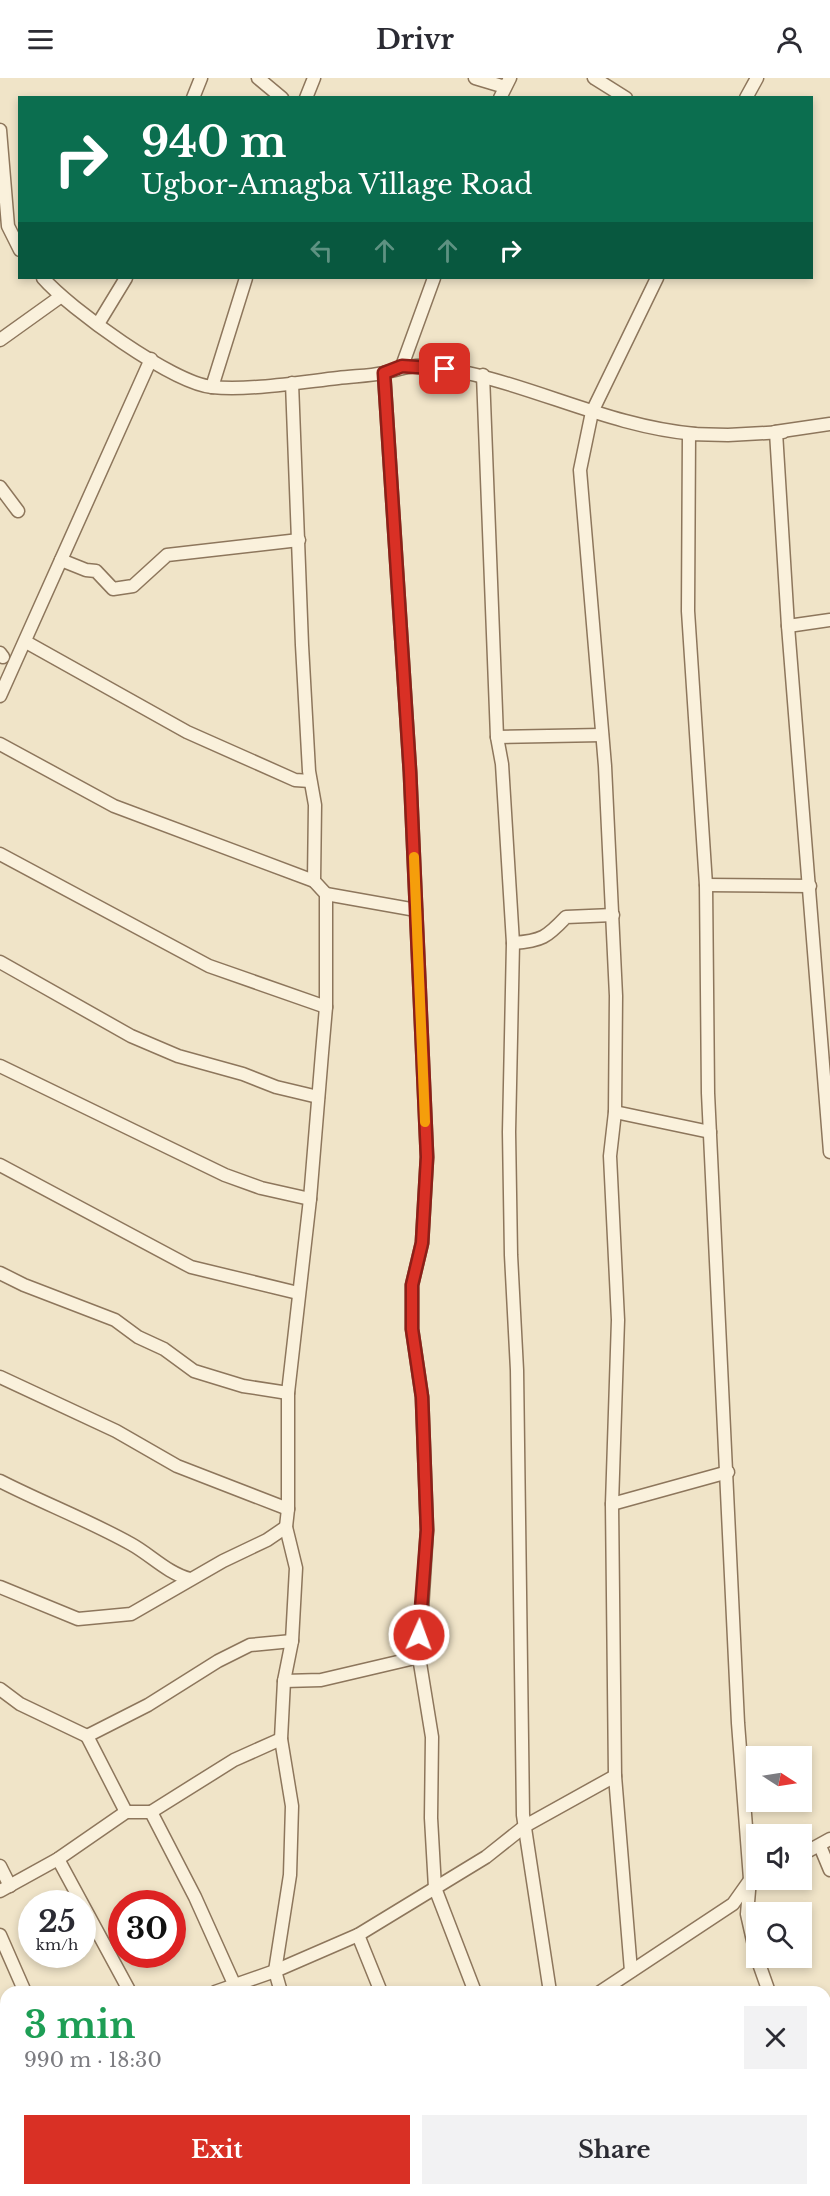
<!DOCTYPE html>
<html lang="en">
<head>
<meta charset="utf-8">
<style>
	body { margin:0; font-family:"Libre Baskerville",serif; background:#f2f2f3; color:#2b2b33; height:100vh; display:flex; flex-direction:column; font-size:22px; white-space:nowrap }
	* { box-sizing:border-box; margin:0 }
	p { font-size:20px; color:#7c7c81 }
	.icon { flex:none; width:33px; height:33px; fill:none; stroke:currentColor; stroke-width:2; stroke-linecap:round; stroke-linejoin:round }
	.map { position:relative; flex:1; overflow:hidden }
	.sheet { position:absolute; left:0px; top:1908px; width:831px; height:210px; display:flex; flex-direction:column; background:#fff; border-radius:18px 18px 0 0; box-shadow:0 3px 9px #0003 }
	.sheet>* { flex:none }
	.top-card { position:absolute; left:18px; top:18px; width:795px; height:183px; border-radius:0px; box-shadow:0 3px 9px #0003; background:#0b6e4f; color:#fff; overflow:hidden }
	.needle { width:39px; rotate:102deg }
	.fabs { position:absolute; left:746px; top:1668px; display:grid; gap:12px }
	.fabs a { display:grid; place-items:center; width:66px; height:66px; border-radius:0px; background:#fff; box-shadow:0 3px 9px #0003; font-size:30px }
	.speed { position:absolute; left:18px; top:1812px; display:flex; gap:12px; font-size:30px; font-weight:700; text-align:center }
	.speed>* { display:grid; place-content:center; width:78px; height:78px; border-radius:50%; background:#fff; box-shadow:0 3px 9px #0003; line-height:1 }
	.speed small { font-size:15px; font-weight:400 }
	.speed .limit { border:9px solid #d22; background:#fff; color:#111 }
	.pin { position:absolute; display:grid; place-items:center; width:51px; height:51px; color:#fff; margin:-26px; border-radius:12px; box-shadow:0 3px 9px #0006 }
	.me { position:absolute; width:66px; margin:-33px; rotate:2deg; stroke-linejoin:round; filter:drop-shadow(0 0 4px #0008) }
	.turn { display:flex; align-items:center; gap:21px; height:126px; padding:0 24px; font-size:27px }
	.turn .icon { width:78px; height:78px; stroke-width:2.5 }
	.turn b { display:block; font-size:42px; line-height:51px }
	.lanes { display:flex; align-items:center; height:57px; padding:0 24px; background:#0003; justify-content:center; gap:30px; direction:ltr }
	.lanes .off { opacity:.35 }
	.round { display:grid; place-items:center; flex:none; width:63px; height:63px; border-radius:0px; background:#f2f2f3 }
	.summary { display:flex; align-items:center; justify-content:space-between; height:102px; padding:0 24px }
	h1 { font-size:36px; font-weight:800; line-height:45px; color:#1e9e55 }
	.primary-button { display:flex; gap:12px; margin-top:auto; padding:12px 24px }
	.primary-button a { flex:1; height:69px; border-radius:0px; background:#d93025; color:#fff; font-size:24px; font-weight:800; line-height:69px; text-align:center }
	.primary-button a+a { background:#f2f2f3; color:#2b2b33 }
	header { display:flex; justify-content:space-between; align-items:center; height:78px; padding:0 24px; background:#fff; font-size:27px; font-weight:800 }
	.map>svg:first-child { display:block }
</style>
</head>
<body>
<header><svg class="icon" aria-label="menu" viewBox="0 0 24 24"><path d="M4 6h16M4 12h16M4 18h16"/></svg>Drivr<svg class="icon" aria-label="person" viewBox="0 0 24 24"><circle cx="12" cy="8" r="4"/><path d="M4 21q1-7 8-7t8 7"/></svg></header>
<div class="map">
<svg width="830" height="2118" viewBox="0 0 830 2118">
	<rect width="100%" height="100%" fill="#f0e4c8"/>
	<g fill="none" stroke-linecap="round" stroke-linejoin="round">
		<!-- minor casing -->
		<g stroke="#8d765c" stroke-width="15">
			<g id="minor">
				<path d="M 258,0 L 282,20"/>
				<path d="M 475,0 L 505,9"/>
				<path d="M 594,0 L 626,20"/>
				<path d="M 193,20 L 201,0"/>
				<path d="M 306,20 L 314,0"/>
				<path d="M 500,20 L 510,0"/>
				<path d="M 746,20 L 757,0"/>
				<path d="M 0,52 L 8,148 L 20,172"/>
				<path d="M 43,200 C 69,230 172,305 212,309 C 247,313 302,304 338,300 C 353,298 369,298 383,295 C 399,291 411,287 428,288 C 520,299 602,348 695,356"/>
				<path d="M 98,246 L 126,200"/>
				<path d="M 0,262 L 60,219"/>
				<path d="M 402,288 L 434,200"/>
				<path d="M 384,295 L 410,694 L 427,1079 L 422,1165 L 412,1207 L 412,1251 L 422,1319 L 427,1452 L 419,1579 L 432,1659 L 431,1740 L 435,1810 L 475,1914"/>
				<path d="M 483,297 L 497,659 L 502,686 L 513,865 L 509,1054 L 511,1177 L 517,1292 L 523,1737 L 550,1914"/>
				<path d="M 212,309 L 246,200"/>
				<path d="M 775,354 L 830,346"/>
				<path d="M 776,354 L 788,548 L 830,1074"/>
				<path d="M 0,409 L 18,433"/>
				<path d="M 61,482 L 86,492 L 96,493 L 113,511 L 133,508 L 167,477 L 299,462"/>
				<path d="M 788,548 L 830,542"/>
				<path d="M 26,564 L 187,654 L 295,702 L 310,703"/>
				<path d="M 0,575 L 3,579"/>
				<path d="M 0,618 L 151,281"/>
				<path d="M 497,659 L 602,657"/>
				<path d="M 0,666 L 114,728 L 314,803"/>
				<path d="M 0,776 L 209,888 L 326,929"/>
				<path d="M 706,807 L 810,808"/>
				<path d="M 326,816 L 416,832"/>
				<path d="M 513,865 C 542,863 547,859 566,839 L 613,837"/>
				<path d="M 0,884 L 131,958 L 178,978 L 243,996 L 276,1009 L 318,1019"/>
				<path d="M 0,988 L 225,1097 L 261,1110 L 310,1121"/>
				<path d="M 615,1034 L 710,1054"/>
				<path d="M 0,1087 L 191,1189 L 298,1215"/>
				<path d="M 0,1195 L 24,1207 L 115,1242 L 138,1259 L 164,1271 L 194,1293 L 243,1308 L 288,1315"/>
				<path d="M 0,1299 L 116,1353 L 177,1388 L 288,1431"/>
				<path d="M 0,1403 C 43,1425 88,1442 131,1466 C 151,1477 167,1495 190,1501"/>
				<path d="M 612,1426 L 728,1394"/>
				<path d="M 0,1509 L 78,1541 L 131,1536 L 223,1483 L 267,1462 L 286,1449"/>
				<path d="M 284,1603 L 321,1602 L 419,1579"/>
				<path d="M 0,1611 L 20,1626 L 87,1658"/>
				<path d="M 126,1734 L 87,1658 L 148,1627 L 218,1583 L 250,1567 L 292,1563"/>
				<path d="M 151,1734 L 234,1682 L 281,1661"/>
				<path d="M 820,1768 L 830,1792"/>
				<path d="M 801,1777 L 830,1761"/>
				<path d="M 58,1781 L 130,1914"/>
				<path d="M 0,1788 L 10,1808"/>
				<path d="M 0,1813 L 58,1781 L 126,1734 L 151,1734 L 195,1819 L 235,1908"/>
				<path d="M 0,1857 L 25,1914"/>
				<path d="M 358,1857 L 381,1914"/>
				<path d="M 756,1876 L 747,1836 L 750,1801 L 738,1645 L 708,1015 L 706,807 L 688,533 L 689,356 L 728,357 L 783,354"/>
				<path d="M 757,1880 L 769,1914"/>
				<path d="M 631,1893 L 615,1698 L 612,1426 L 618,1242 L 610,1078 L 615,1034 L 616,918 L 605,688 L 580,392 L 592,334 L 657,200"/>
				<path d="M 215,1914 L 275,1893 L 358,1857 L 486,1779 L 525,1748 L 615,1698"/>
				<path d="M 281,1914 L 275,1893 L 290,1797 L 292,1728 L 281,1661 L 284,1603 L 292,1563 L 296,1490 L 286,1449 L 288,1431 L 288,1315 L 310,1121 L 322,975 L 326,929 L 326,816 L 314,803 L 315,727 L 309,693 L 302,567 L 292,305"/>
				<path d="M 600,1914 L 733,1826 L 750,1802"/>
				<path d="M 0,2017 L 6,2014"/>
				<path d="M 825,2036 L 830,2047"/>
				<path d="M 825,2101 L 830,2098"/>
				<path d="M 54,2112 L 57,2118"/>
				<path d="M 158,2112 L 160,2118"/>
				<path d="M 248,2112 L 250,2118"/>
				<path d="M 355,2112 L 357,2118"/>
				<path d="M 457,2112 L 458,2118"/>
				<path d="M 550,2112 L 552,2118"/>
				<path d="M 654,2112 L 656,2118"/>
				<path d="M 287,2118 L 297,2112"/>
				<path d="M 799,2118 L 808,2112"/>
			</g>
		</g>
		<!-- minor -->
		<use href="#minor" stroke="#faf1dc" stroke-width="12"/>
	</g>
	<g fill="none" stroke-linecap="round" stroke-linejoin="round">
		<!-- route casing -->
		<g stroke="#8d1f18" stroke-width="15">
			<path id="route" d="M 419,1557 L 427,1452 L 422,1319 L 412,1251 L 412,1207 L 422,1165 L 427,1079 L 410,694 L 384,295 L 402,288 L 445,291"/>
		</g>
		<!-- route -->
		<use href="#route" stroke="#d93025" stroke-width="10"/>
		<!-- slow -->
		<path stroke="#f59e0b" stroke-width="10" d="M 414,779 L 425,1044"/>
	</g>
</svg>
<div class="fabs">
<a><svg class="needle" viewBox="-14 -14 28 28"><path d="M0-13l5 13h-10z" fill="#e53935"/><path d="M0 13l5-13h-10z" fill="#7c7c81"/></svg></a>
<a><svg class="icon" aria-label="sound" viewBox="0 0 24 24"><path d="M4 9h4l5-4v14l-5-4H4zM17 9q2 3 0 6"/></svg></a>
<a><svg class="icon" aria-label="search" viewBox="0 0 24 24"><circle cx="10" cy="10" r="6"/><path d="M15 15l6 6"/></svg></a>
</div>
<div class="speed"><div>25<small>km/h</small></div><div class="limit">30</div></div>
<div class="pin" style="left:445px;top:291px;background:#d93025"><svg class="icon" aria-label="arrive" viewBox="0 0 24 24"><path d="M6 21V4h12l-3 4 3 4H6"/></svg></div>
<svg class="me" style="left:419px;top:1557px" viewBox="-20 -20 40 40"><circle r="17" fill="#d93025" stroke="#fff" stroke-width="3"/><path d="M0-11L8 9 0 5-8 9z" fill="#fff"/></svg>
<div class="top-card">
<div class="turn"><svg class="icon" aria-label="right" viewBox="0 0 24 24"><path d="M7 20v-9h11M14 6l5 5-5 5"/></svg><div><b>940 m</b>Ugbor-Amagba Village Road</div></div>
<div class="lanes"><svg class="icon off" aria-label="left" viewBox="0 0 24 24"><path d="M17 20v-9H6M10 6l-5 5 5 5"/></svg><svg class="icon off" aria-label="ahead" viewBox="0 0 24 24"><path d="M12 20V5M6 11l6-6 6 6"/></svg><svg class="icon off" aria-label="ahead" viewBox="0 0 24 24"><path d="M12 20V5M6 11l6-6 6 6"/></svg><svg class="icon" aria-label="right" viewBox="0 0 24 24"><path d="M7 20v-9h11M14 6l5 5-5 5"/></svg></div>
</div>
<section class="sheet">
<div class="summary"><div><h1>3 min</h1><p>990 m · 18:30</p></div><a class="round"><svg class="icon" aria-label="close" viewBox="0 0 24 24"><path d="M6 6l12 12M18 6L6 18"/></svg></a></div>
<div class="primary-button"><a>Exit</a><a>Share</a></div>
</section>
</div>
</body>
</html>
